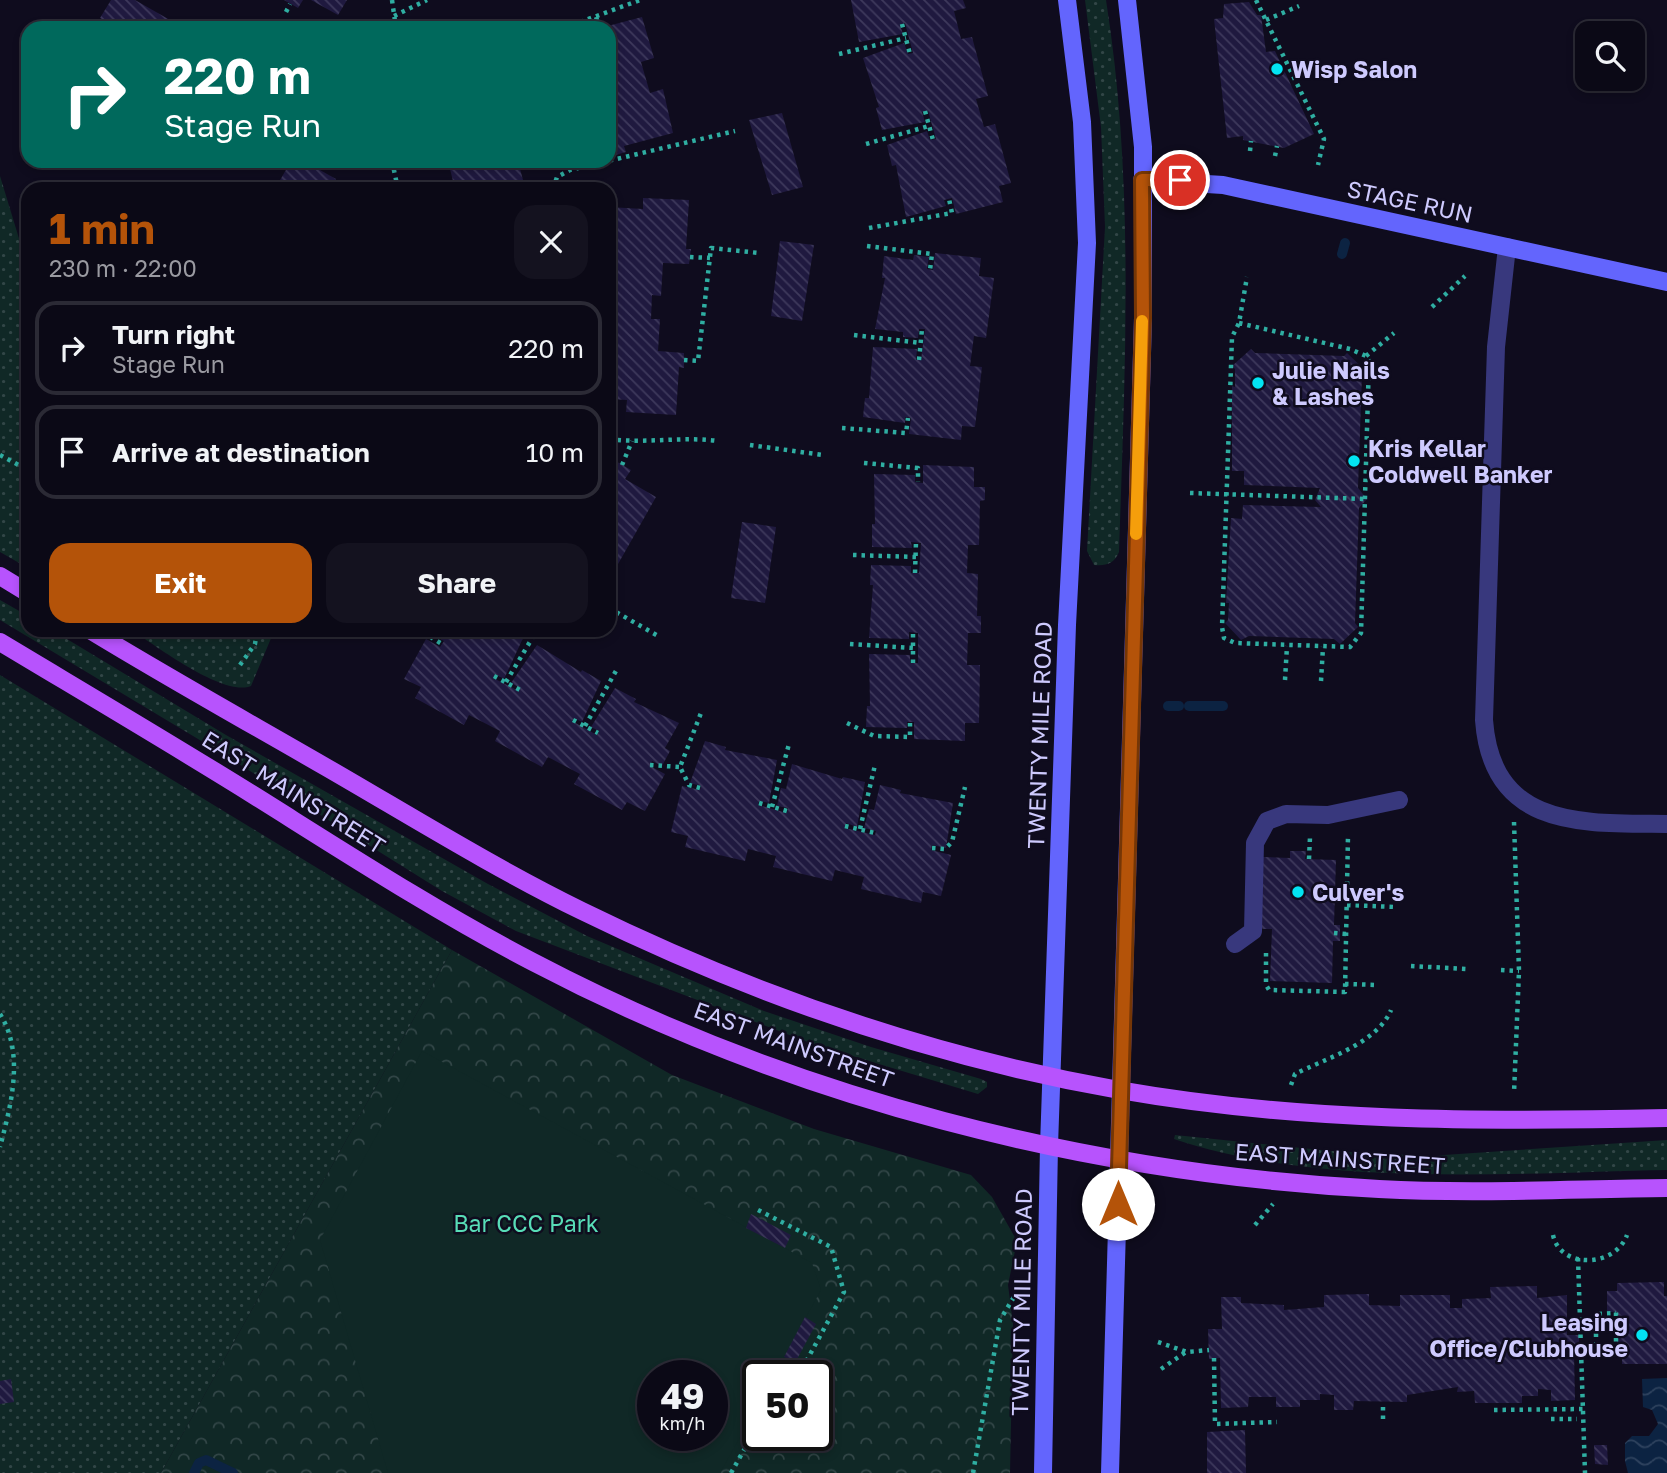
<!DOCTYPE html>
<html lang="en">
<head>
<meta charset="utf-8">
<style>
	body { margin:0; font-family:"Golos Text",sans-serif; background:#14121f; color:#f1f3f6; height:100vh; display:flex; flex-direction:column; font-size:26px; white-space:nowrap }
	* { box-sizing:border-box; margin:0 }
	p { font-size:23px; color:#9a9aa1 }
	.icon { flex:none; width:38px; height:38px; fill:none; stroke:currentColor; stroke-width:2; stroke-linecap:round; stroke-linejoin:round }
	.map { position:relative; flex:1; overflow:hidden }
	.sheet { position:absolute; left:21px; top:182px; width:595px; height:455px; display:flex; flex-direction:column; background:#0b0916; border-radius:21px; box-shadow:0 4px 10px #0003,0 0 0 2px #2b2a35 }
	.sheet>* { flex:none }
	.banner { position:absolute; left:21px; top:21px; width:595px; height:147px; border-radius:21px; box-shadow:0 4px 10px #0003,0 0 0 2px #2b2a35; background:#00695c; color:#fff; overflow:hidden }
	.tools { position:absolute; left:1575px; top:21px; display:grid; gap:14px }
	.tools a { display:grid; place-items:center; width:70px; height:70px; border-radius:14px; background:#0b0916; box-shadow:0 4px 10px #0003,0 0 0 2px #2b2a35; font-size:35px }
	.speed { position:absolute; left:637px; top:1360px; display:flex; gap:14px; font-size:35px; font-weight:700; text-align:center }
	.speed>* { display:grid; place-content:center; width:91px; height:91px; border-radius:50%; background:#0b0916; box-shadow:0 4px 10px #0003,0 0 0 2px #2b2a35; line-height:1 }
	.speed small { font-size:18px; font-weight:400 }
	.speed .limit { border:4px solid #111; border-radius:10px; background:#fff; color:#111 }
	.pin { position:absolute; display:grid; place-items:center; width:60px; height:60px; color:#fff; margin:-30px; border:4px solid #fff; border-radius:50%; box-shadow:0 2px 7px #0007 }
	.me { position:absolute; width:77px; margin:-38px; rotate:0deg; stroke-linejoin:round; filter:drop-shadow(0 0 5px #0008) }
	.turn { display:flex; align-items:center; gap:24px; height:147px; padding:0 28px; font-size:32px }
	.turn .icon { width:91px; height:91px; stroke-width:2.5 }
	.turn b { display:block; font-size:49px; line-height:60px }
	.round { display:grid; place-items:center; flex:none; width:74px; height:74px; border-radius:21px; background:#14121f }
	.summary { display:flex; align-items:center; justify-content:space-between; height:119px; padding:0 28px }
	h1 { font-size:42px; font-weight:700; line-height:52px; color:#b45309 }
	.primary-button { display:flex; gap:14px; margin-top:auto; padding:14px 28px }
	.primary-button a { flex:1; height:80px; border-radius:21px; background:#b45309; color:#fff; font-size:28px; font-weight:700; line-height:80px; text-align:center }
	.primary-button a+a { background:#14121f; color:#f1f3f6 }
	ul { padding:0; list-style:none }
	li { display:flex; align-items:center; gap:21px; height:94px; margin:0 14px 10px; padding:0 14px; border:4px solid #2b2a35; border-radius:21px }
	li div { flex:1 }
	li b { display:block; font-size:26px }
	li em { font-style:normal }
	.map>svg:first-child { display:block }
</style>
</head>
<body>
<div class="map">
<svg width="1667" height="1473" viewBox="0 0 1667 1473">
	<defs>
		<pattern id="grass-dots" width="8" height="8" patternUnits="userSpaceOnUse" patternTransform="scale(1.75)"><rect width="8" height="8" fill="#102826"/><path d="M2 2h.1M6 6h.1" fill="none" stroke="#324647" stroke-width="1.8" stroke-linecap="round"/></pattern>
		<pattern id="forest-crowns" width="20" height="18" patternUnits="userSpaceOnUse" patternTransform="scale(1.75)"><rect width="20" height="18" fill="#102826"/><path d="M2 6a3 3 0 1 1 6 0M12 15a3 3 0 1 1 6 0" fill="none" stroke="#324647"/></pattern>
		<pattern id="water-waves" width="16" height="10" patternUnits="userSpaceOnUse" patternTransform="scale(1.75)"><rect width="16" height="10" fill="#0c2342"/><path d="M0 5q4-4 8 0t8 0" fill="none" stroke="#2e425e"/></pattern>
		<pattern id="building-back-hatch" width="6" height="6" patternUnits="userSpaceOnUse" patternTransform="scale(1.75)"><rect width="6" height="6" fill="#1f193f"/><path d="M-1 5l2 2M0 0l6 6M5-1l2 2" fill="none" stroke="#3e395c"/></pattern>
	</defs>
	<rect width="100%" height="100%" fill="#0f0c1e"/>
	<!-- grass -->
	<g fill="url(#grass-dots)">
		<path d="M 1085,0 L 1106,0 C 1135,183 1125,368 1119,552 C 1114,564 1106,566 1094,565 L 1087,551 L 1105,227 L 1101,127 Z"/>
		<path d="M 0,176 L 28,268 L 28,568 L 0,552 Z"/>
		<path d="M 0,600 L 28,616 L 28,630 L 52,630 L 226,735 L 488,884 L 587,936 L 764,1011 L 871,1047 L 981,1079 L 987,1082 L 987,1087 L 978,1094 L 813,1044 L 516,931 L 442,891 L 218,751 L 0,620 Z"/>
		<path d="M 131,630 L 272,630 L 272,636 L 251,686 C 223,697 157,646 131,630 Z"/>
		<path d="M 0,675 L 452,950 L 161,1473 L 0,1473 Z"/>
		<path d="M 1175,1135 L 1331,1151 L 1429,1156 L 1667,1140 L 1667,1170 C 1514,1173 1318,1188 1174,1139 Z"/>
	</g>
	<!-- forest -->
	<path fill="url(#forest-crowns)" fill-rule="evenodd" d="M 452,950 L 672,1075 L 814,1129 L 971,1175 L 992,1197 L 1017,1241 L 1008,1285 L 1013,1323 L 1010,1473 L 161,1473 ZM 653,1376 L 712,1376 L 712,1435 L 653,1435 ZM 758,1376 L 817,1376 L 817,1435 L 758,1435 Z"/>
	<!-- pitch -->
	<path fill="#102826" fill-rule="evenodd" d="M 422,1051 L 812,1263 L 821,1290 L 774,1375 L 758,1376 L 758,1405 L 720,1473 L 388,1473 L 320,1240 ZM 653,1376 L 712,1376 L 712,1435 L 653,1435 Z"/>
	<!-- water -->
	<path fill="url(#water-waves)" d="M 1667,1378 L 1667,1473 L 1628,1473 L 1625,1461 L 1625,1443 L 1632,1436 L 1649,1436 L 1658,1424 L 1652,1410 L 1643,1407 L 1642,1379 Z"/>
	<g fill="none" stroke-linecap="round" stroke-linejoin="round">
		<!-- stream -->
		<g stroke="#0c2342" stroke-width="10">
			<path d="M 1342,254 L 1345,243"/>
			<path d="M 1168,706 L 1179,706"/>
			<path d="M 1189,706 L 1223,706"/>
			<path d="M 194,1473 L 199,1463 L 206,1460 L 233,1473"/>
		</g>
	</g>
	<!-- building -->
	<g fill="url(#building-back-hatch)">
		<path d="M 111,0 L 135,0 L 184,28 L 116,28 L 100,18 Z"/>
		<path d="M 284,0 L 303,0 L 298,8 Z"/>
		<path d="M 311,0 L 347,0 L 338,15 Z"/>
		<path d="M 851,0 L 963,0 L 966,8 L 954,11 L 961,39 L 972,37 L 988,96 L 976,99 L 984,127 L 995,124 L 1011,183 L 999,186 L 1003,202 L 956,214 L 952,198 L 944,200 L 946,206 L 906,217 L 896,165 L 892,166 L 887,145 L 927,131 L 930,140 L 936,139 L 928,111 L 922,112 L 925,122 L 882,130 L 876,108 L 879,107 L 863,58 L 904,43 L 908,54 L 913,53 L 905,23 L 900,25 L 903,34 L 859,42 Z"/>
		<path d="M 1249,2 L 1257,15 L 1261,15 L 1266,52 L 1275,51 L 1314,134 L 1284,148 L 1243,140 L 1243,136 L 1227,138 L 1214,19 L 1223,18 L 1224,4 Z"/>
		<path d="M 642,17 L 654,58 L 641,62 L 650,93 L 663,89 L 673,133 L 624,146 L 626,152 L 612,156 L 609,145 L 609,28 L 604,27 Z"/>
		<path d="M 782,113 L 803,187 L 772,195 L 749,120 Z"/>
		<path d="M 184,161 L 204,161 L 198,170 Z"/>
		<path d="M 291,161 L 304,161 L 336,179 L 330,189 L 275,189 Z"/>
		<path d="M 448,161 L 518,161 L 523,180 L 505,185 L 503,180 L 471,189 L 455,189 Z"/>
		<path d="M 643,198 L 689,200 L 686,249 L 691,249 L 689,264 L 663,263 L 661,296 L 652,295 L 651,319 L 660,319 L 658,351 L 684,353 L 684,368 L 679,367 L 676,415 L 626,412 L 627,400 L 609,399 L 609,207 L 643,209 Z"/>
		<path d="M 780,241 L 814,245 L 802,321 L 771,316 Z"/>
		<path d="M 935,253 L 981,258 L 979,276 L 994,278 L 986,338 L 974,336 L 970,366 L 982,367 L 975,427 L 962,426 L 961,440 L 909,434 L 911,418 L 905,417 L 905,423 L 863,417 L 865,398 L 869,398 L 873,347 L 917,349 L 916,360 L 921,360 L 925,329 L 919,329 L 918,338 L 903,337 L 903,332 L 875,329 L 885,278 L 882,278 L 884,256 L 913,260 L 914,255 L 929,257 L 927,269 L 933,270 Z"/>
		<path d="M 1251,349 L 1255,353 L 1344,356 L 1347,353 L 1366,371 L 1362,375 L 1358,488 L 1367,499 L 1359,508 L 1355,623 L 1358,627 L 1340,644 L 1334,639 L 1249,636 L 1241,640 L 1225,623 L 1228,620 L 1229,603 L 1226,603 L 1231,518 L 1242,519 L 1243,505 L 1321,507 L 1315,500 L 1320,488 L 1244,485 L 1244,471 L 1232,471 L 1232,386 L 1235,387 L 1235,369 L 1232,366 Z"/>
		<path d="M 612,459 L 631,470 L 625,479 L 656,497 L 609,580 L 609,464 Z"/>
		<path d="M 923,465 L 974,467 L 974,487 L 985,487 L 985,500 L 980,501 L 979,545 L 968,545 L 967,573 L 978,574 L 977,616 L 981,616 L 981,633 L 968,633 L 967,665 L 980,665 L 979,723 L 965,723 L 965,741 L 914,739 L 914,722 L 907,722 L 907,728 L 866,727 L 867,706 L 870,706 L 869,654 L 910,655 L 910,663 L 918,663 L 918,633 L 909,632 L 909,639 L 869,638 L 873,585 L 870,585 L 871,565 L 911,566 L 911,573 L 919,573 L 921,543 L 911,542 L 912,548 L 872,547 L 872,524 L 875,524 L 874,474 L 915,475 L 915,482 L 923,483 Z"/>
		<path d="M 742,522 L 776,527 L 765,603 L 731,598 Z"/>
		<path d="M 441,630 L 513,630 L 524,636 L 504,679 L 495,674 L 493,678 L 519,691 L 520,688 L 511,683 L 537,645 L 581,672 L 582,670 L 601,681 L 582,722 L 574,718 L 572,721 L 597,735 L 599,731 L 591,727 L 615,688 L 636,699 L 634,702 L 679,723 L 665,748 L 670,751 L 662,766 L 652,761 L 650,766 L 665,774 L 645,811 L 627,802 L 622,810 L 574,784 L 580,774 L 548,757 L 542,767 L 495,741 L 500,731 L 469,715 L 464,725 L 415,698 L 421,687 L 404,679 L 426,639 L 440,647 L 444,641 L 437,637 Z"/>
		<path d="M 705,741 L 726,747 L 725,750 L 777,760 L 769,803 L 759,801 L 758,805 L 787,813 L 788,808 L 777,806 L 781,788 L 786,789 L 792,764 L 842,779 L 843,777 L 865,782 L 857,827 L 846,823 L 845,828 L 875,835 L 876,831 L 864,828 L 869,809 L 874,810 L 880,785 L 901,790 L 900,793 L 953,803 L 946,848 L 932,845 L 931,850 L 951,855 L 941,896 L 923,892 L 921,903 L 861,889 L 864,877 L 835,870 L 832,881 L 773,867 L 776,856 L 748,849 L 745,861 L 685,847 L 688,836 L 671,832 L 682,786 L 700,790 L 701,786 L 690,783 Z"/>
		<path d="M 1290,851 L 1306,851 L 1305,859 L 1336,860 L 1334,925 L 1340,925 L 1340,941 L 1333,941 L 1332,983 L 1270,981 L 1272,929 L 1261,929 L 1263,857 L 1290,858 Z"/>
		<path d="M 751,1214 L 791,1235 L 785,1248 L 746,1228 Z"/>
		<path d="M 1664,1282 L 1664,1296 L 1667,1296 L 1667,1364 L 1622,1364 L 1622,1358 L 1617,1358 L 1617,1312 L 1607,1312 L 1607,1291 L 1617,1291 L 1617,1283 Z"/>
		<path d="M 1537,1286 L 1537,1298 L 1567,1295 L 1567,1335 L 1579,1335 L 1579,1353 L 1574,1353 L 1575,1400 L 1551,1401 L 1551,1390 L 1538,1389 L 1538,1396 L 1522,1396 L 1522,1403 L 1475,1403 L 1474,1391 L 1457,1392 L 1458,1387 L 1407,1395 L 1407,1402 L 1354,1401 L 1353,1410 L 1334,1410 L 1334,1395 L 1320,1394 L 1320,1400 L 1300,1400 L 1300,1407 L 1276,1407 L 1276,1397 L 1249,1397 L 1248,1407 L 1221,1408 L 1220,1358 L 1209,1359 L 1208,1329 L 1222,1329 L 1221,1297 L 1241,1297 L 1241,1303 L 1284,1305 L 1284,1310 L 1324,1307 L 1324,1295 L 1369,1294 L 1369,1305 L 1400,1306 L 1400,1295 L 1450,1295 L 1450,1308 L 1462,1308 L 1462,1299 L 1491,1298 L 1490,1287 Z"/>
		<path d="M 805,1317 L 816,1324 L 796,1361 L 784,1357 Z"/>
		<path d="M 11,1379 L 14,1402 L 0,1404 L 0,1381 Z"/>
		<path d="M 1245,1430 L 1246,1473 L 1207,1473 L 1207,1432 Z"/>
		<path d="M 1594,1445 L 1607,1445 L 1608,1465 L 1595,1464 Z"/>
	</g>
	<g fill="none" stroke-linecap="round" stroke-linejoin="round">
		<!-- path -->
		<g stroke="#2faea2" stroke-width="4.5" stroke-dasharray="3.5 5" stroke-linecap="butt">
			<path d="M 392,0 L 396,28"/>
			<path d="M 1256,0 L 1324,139 L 1318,165"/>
			<path d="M 286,12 L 290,4"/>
			<path d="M 394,16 L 427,0"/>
			<path d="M 596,17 L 600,28"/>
			<path d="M 1266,20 L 1299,6"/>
			<path d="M 902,24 L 910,54"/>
			<path d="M 564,28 L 640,0"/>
			<path d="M 839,54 L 906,38"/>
			<path d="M 925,111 L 933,140"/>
			<path d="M 866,144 L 929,126"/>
			<path d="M 1250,151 L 1251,141"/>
			<path d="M 1275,156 L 1277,146"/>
			<path d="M 392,161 L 398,189"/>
			<path d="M 514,183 L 517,189"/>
			<path d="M 431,184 L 441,189"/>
			<path d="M 553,189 L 557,177 L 570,170 L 735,131"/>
			<path d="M 869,228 L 952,213 L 949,199"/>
			<path d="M 867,246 L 932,254 L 930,270"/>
			<path d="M 690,257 L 710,258"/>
			<path d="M 1432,307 L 1465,276"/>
			<path d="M 1239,323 L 1350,349 L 1366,356 L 1369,361 L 1361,633 L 1350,647 L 1235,643 L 1224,638 L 1222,627 L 1232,337 L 1239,323 L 1247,277"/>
			<path d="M 854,335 L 921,343"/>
			<path d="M 1366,356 L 1394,333"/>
			<path d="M 684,360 L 698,361 L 711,248 L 759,253"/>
			<path d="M 919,360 L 922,329"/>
			<path d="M 842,428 L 906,433 L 908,418"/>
			<path d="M 609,439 C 646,444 681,436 718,441"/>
			<path d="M 750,445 L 823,455"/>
			<path d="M 0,455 L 28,470"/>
			<path d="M 864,463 L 918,468 L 918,482"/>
			<path d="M 622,465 L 632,441"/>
			<path d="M 1190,493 L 1365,499"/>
			<path d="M 853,555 L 916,557"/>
			<path d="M 915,573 L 916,542"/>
			<path d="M 609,608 L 660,637"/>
			<path d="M 433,630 L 429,636 L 442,644"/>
			<path d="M 850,644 L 913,648"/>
			<path d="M 913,663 L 913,632"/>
			<path d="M 240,665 L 255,644 L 257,630"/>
			<path d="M 494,676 L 520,690"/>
			<path d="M 1285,680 L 1287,646"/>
			<path d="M 1321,681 L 1323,647"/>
			<path d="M 506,682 L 537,630"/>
			<path d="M 573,720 L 598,733"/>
			<path d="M 847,723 L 874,736 L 910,737 L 910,722"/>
			<path d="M 585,726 L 617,669"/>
			<path d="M 650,765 L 680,767"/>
			<path d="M 700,788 L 689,785 L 680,767 L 701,713"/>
			<path d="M 759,803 L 787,811"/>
			<path d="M 772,807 L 789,744"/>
			<path d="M 1514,822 L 1519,971 L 1514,1093"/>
			<path d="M 845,826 L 875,833"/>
			<path d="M 860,829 L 875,765"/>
			<path d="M 932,848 L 945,849 L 952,842 L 965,787"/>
			<path d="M 1309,859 L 1310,837"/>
			<path d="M 1347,905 L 1396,907"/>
			<path d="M 1334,933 L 1346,934"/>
			<path d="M 1266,953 L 1266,985 L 1269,990 L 1345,992 L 1348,835"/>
			<path d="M 1411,966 L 1467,969"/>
			<path d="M 1501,970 L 1519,971"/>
			<path d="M 1345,984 L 1378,985"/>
			<path d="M 0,1014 C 25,1054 11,1105 0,1147"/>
			<path d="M 1291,1085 L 1295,1074 C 1324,1059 1377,1044 1391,1010"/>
			<path d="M 758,1210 L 831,1247 L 844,1292 L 801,1371 L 789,1376"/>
			<path d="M 1255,1225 L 1273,1204"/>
			<path d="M 1553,1235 C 1560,1269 1615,1268 1627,1235"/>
			<path d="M 1578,1258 L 1585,1473"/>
			<path d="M 1158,1342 L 1187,1352 L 1209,1350"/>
			<path d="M 1613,1353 L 1613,1361"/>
			<path d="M 1583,1354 L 1613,1353 L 1616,1349 L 1616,1312"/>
			<path d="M 1596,1354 L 1596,1314 L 1616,1313"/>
			<path d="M 1214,1358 L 1215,1424 L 1277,1422"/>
			<path d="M 1161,1369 L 1186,1352"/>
			<path d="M 1494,1410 L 1584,1409"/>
			<path d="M 1383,1419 L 1383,1403"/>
			<path d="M 1551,1419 L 1577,1419"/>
			<path d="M 731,1473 L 758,1425"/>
			<path d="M 973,1473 L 1000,1320 L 1020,1287"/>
		</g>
		<!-- lane -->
		<path stroke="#38387d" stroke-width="18" d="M 1235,944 L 1253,931 L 1255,843 L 1267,821 L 1286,814 L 1328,815 L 1399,800"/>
		<!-- street -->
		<path stroke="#38387d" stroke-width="18" d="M 1507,247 L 1496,347 L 1484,720 C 1492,830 1584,823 1667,824"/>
		<!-- secondary -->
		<g stroke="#6365fd" stroke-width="18">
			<path d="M 1142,180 L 1223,185 L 1667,282"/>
			<path d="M 1043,1473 L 1049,1146 L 1067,625 L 1087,243 L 1082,122 L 1067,0"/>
			<path d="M 1110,1473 L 1143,318 L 1143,147 L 1127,0"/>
		</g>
		<!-- primary -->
		<g stroke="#b753fd" stroke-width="18">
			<path d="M 0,576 L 28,593"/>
			<path d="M 90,630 C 167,677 246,721 324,766 C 409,815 494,868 582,911 C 751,994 933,1057 1119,1090 C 1300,1122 1483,1122 1667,1118"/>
			<path d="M 0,642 C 85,693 170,743 255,796 C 346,853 437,912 533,962 C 792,1098 1087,1174 1379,1189 C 1475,1194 1571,1189 1667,1188"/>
		</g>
	</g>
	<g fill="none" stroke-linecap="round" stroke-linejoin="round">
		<!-- route casing -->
		<g stroke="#753606" stroke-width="18">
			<path id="route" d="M 1118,1204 L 1143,318 L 1142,180 L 1180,180"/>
		</g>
		<!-- route -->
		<use href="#route" stroke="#b45309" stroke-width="12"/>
		<!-- slow -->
		<path stroke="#f59e0b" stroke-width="12" d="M 1136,534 L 1142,321"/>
	</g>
	<!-- markers -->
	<g fill="#03e3f2" stroke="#0f0c1e" stroke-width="2.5">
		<circle cx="1277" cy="69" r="7"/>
		<circle cx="1258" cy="383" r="7"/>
		<circle cx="1354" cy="461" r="7"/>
		<circle cx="1298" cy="892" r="7"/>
		<circle cx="1642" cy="1335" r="7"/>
	</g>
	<g text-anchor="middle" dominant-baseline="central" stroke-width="5" stroke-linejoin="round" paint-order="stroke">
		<!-- poi labels -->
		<g font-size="23" font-weight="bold" fill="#cecafe" stroke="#0f0c1e" text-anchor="start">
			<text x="1291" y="69">Wisp Salon</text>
			<text x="1272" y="370">Julie Nails<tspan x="1272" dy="26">&amp; Lashes</tspan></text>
			<text x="1368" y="448">Kris Kellar<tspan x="1368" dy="26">Coldwell Banker</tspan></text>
			<text x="1312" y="892">Culver's</text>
			<text x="1628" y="1322" text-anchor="end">Leasing<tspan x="1628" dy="26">Office/Clubhouse</tspan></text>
		</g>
		<!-- street labels -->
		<g font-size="23" fill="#cecafe" stroke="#0f0c1e">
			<text transform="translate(1410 201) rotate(12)">STAGE RUN</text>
			<text transform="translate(1039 735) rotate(-88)">TWENTY MILE ROAD</text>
			<text transform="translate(294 792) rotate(32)">EAST MAINSTREET</text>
			<text transform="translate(794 1044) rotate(20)">EAST MAINSTREET</text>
			<text transform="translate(1340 1158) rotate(4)">EAST MAINSTREET</text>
			<text transform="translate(1021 1302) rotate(-89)">TWENTY MILE ROAD</text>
		</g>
		<!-- park labels -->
		<g font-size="23" fill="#58ddb7" stroke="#0f0c1e">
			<text x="526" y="1223">Bar CCC Park</text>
		</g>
	</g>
</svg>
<div class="tools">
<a><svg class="icon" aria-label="search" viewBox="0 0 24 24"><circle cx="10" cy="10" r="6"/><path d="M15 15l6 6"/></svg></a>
</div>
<div class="speed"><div>49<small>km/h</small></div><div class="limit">50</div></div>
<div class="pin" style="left:1180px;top:180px;background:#d93025"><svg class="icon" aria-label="arrive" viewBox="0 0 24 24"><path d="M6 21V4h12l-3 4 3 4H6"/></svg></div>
<svg class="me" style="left:1118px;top:1204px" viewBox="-20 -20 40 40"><circle r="19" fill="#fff"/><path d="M0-13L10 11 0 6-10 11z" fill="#b45309"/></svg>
<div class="banner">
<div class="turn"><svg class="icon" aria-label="right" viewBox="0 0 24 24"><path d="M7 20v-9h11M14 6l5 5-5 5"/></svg><div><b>220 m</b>Stage Run</div></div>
</div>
<section class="sheet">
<div class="summary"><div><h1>1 min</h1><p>230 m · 22:00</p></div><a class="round"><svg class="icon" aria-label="close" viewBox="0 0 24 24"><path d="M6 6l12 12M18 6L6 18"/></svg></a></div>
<ul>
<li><svg class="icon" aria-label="right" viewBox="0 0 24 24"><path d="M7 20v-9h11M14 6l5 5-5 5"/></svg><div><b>Turn right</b><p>Stage Run</p></div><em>220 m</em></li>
<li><svg class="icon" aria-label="arrive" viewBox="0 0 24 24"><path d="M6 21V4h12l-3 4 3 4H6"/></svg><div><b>Arrive at destination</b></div><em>10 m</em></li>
</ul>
<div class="primary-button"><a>Exit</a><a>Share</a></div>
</section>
</div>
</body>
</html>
